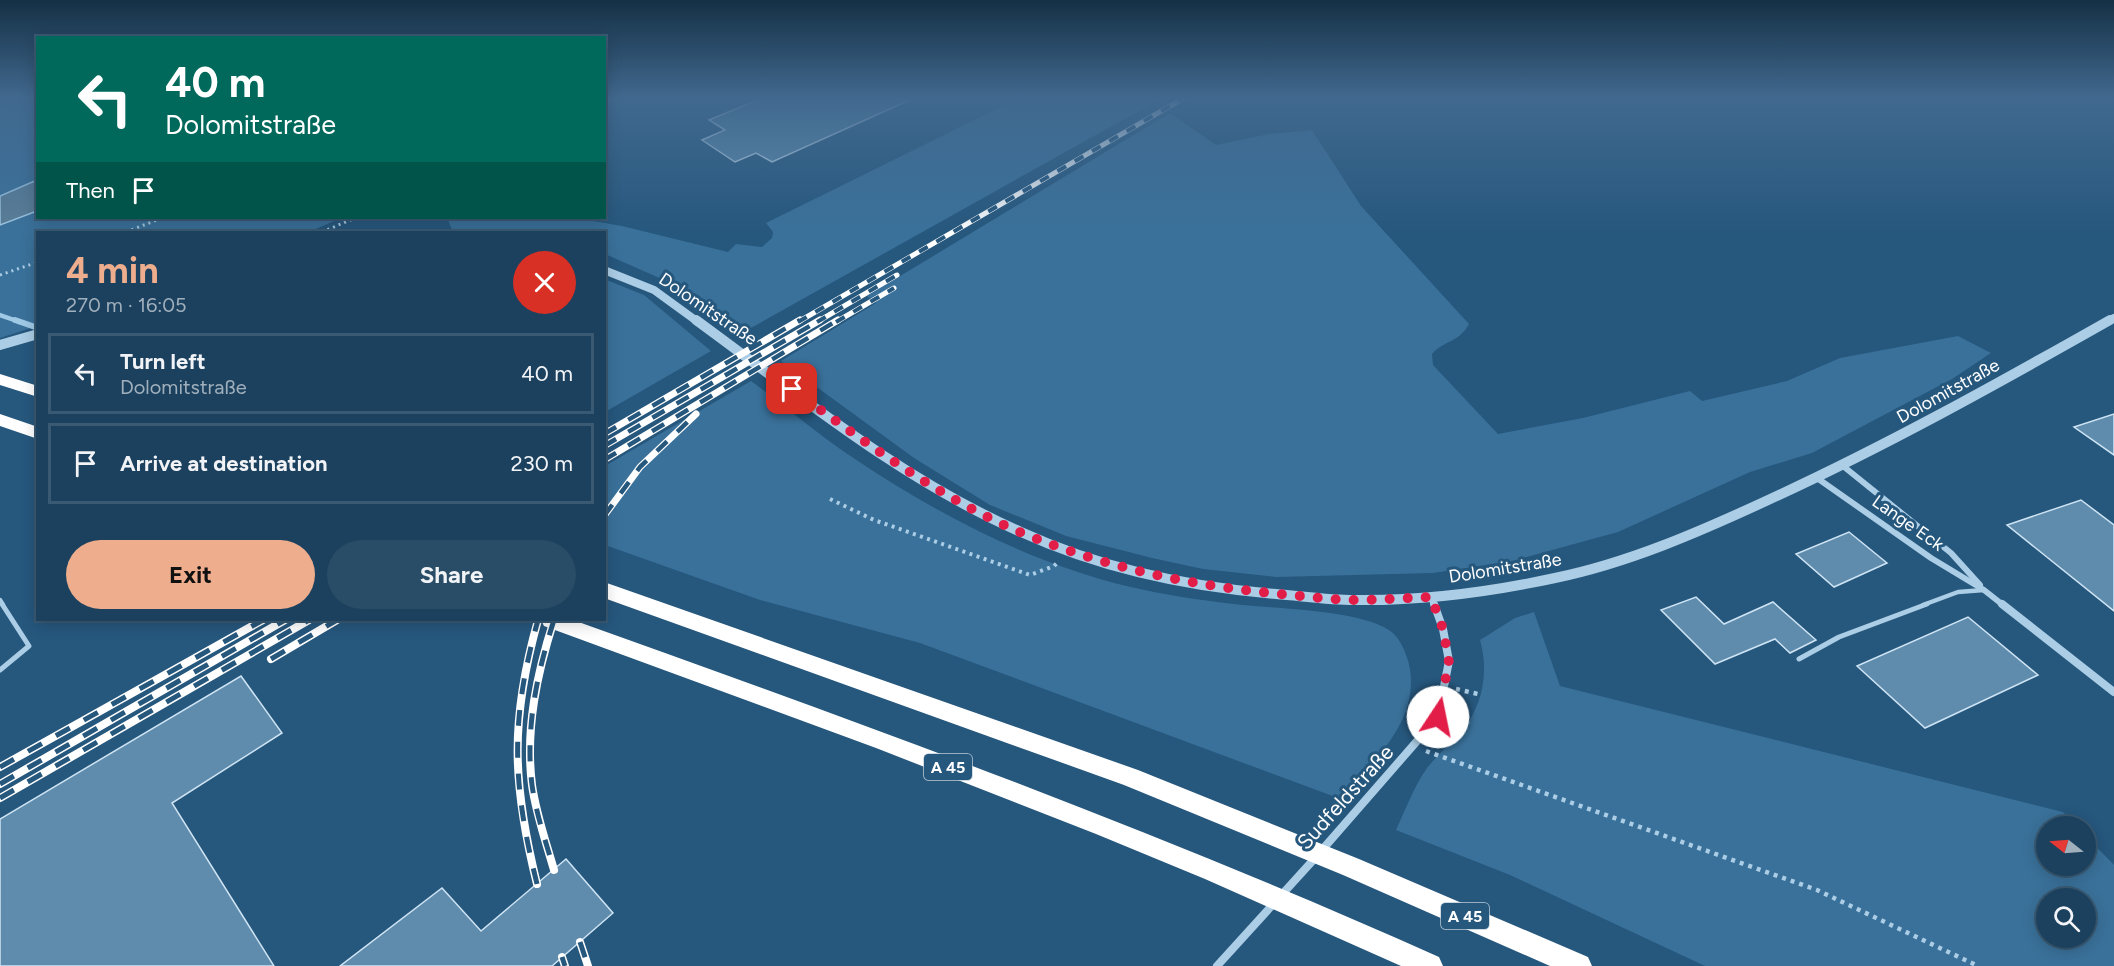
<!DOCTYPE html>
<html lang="en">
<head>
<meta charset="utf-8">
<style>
	body { margin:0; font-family:Figtree,sans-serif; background:#294c67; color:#f1f3f6; height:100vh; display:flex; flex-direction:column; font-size:22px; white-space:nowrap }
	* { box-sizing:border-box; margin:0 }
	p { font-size:20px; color:#a0afbc }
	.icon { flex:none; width:33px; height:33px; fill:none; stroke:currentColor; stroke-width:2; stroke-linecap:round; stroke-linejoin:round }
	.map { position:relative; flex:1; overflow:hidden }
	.side { position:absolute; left:36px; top:231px; width:570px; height:390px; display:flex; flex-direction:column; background:#1c415e; border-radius:0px; box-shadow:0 3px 15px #0003,0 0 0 2px #3a5a73 }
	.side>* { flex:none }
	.top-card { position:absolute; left:36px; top:36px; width:570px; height:183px; border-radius:0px; box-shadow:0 3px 15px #0003,0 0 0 2px #3a5a73; background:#00695c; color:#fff; overflow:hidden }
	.needle { width:39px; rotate:287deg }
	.tools { position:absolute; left:2036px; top:816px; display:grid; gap:12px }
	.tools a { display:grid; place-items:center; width:60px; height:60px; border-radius:50%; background:#1c415e; box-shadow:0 3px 15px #0003,0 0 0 2px #3a5a73; font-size:30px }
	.pin { position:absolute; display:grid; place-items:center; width:51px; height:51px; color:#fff; margin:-26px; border-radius:12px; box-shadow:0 3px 9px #0006 }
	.me { position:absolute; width:66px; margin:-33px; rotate:11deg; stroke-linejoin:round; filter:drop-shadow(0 0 4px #0008) }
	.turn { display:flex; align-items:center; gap:21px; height:126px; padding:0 30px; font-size:27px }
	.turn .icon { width:78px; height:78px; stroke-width:2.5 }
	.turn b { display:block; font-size:42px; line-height:51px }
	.then { display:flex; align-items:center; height:57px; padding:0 30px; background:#0003; gap:12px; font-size:22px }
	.round { display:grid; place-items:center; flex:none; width:63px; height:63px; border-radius:32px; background:#294c67 }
	.head { display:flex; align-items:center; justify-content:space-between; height:102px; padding:0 30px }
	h1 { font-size:36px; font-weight:700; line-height:45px; color:#eead8d }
	.cta { display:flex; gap:12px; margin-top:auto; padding:12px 30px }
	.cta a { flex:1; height:69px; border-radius:36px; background:#eead8d; color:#111; font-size:24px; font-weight:700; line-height:69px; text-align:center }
	.cta a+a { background:#294c67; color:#f1f3f6 }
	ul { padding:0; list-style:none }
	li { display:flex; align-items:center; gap:18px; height:81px; margin:0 12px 9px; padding:0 18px; border:3px solid #3a5a73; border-radius:0px }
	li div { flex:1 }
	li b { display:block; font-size:22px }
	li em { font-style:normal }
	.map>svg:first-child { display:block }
</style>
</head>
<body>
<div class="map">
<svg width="2114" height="966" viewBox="0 0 2114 966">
	<rect width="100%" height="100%" fill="#26577d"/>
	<!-- green -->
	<g fill="#3a719a" fill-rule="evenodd">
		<path d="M 25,99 L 37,99 L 37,180 L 0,196 L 0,106 Z"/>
		<path d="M 1017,99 L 1160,99 L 742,333 L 682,288 L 605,254 L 604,232 L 473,232 L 452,230 L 448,220 L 450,218 L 576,218 L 622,226 L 728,252 L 736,244 L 762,247 L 772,238 L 773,232 L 766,223 Z"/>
		<path d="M 1170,113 L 1216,145 L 1269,134 L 1312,130 L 1361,206 L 1469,324 C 1459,343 1444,340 1432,354 L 1433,365 L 1498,434 L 1583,418 L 1690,391 L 1702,401 L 1787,381 L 1840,358 L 1958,336 L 1991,353 L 1952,379 L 1812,453 L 1750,472 L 1618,532 L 1512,561 L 1433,573 L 1276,577 L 1203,569 L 1152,558 L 1066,536 L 990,505 L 914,458 L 781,361 L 876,303 L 867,296 Z"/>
		<path d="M 37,211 L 38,218 L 341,218 L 309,232 L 38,232 L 37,326 L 0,338 L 0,225 Z"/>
		<path d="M 604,279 L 644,295 L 711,351 L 605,412 Z"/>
		<path d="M 751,381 C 784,405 815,432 849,455 C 935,513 1029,563 1131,587 C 1164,595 1200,600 1234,604 C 1272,609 1365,609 1393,633 C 1402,641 1408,658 1410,669 C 1418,724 1373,762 1338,798 L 920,643 L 760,600 L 605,545 L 605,466 Z"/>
		<path d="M 1534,612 L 1560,686 L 2063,812 L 2077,826 L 2046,826 L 2046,866 L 2085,866 L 2085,835 L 2114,865 L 2114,966 L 1705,966 L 1510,875 L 1396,830 C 1405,811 1414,786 1427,768 C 1437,755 1451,744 1462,731 C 1483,705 1489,672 1480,640 L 1515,618 ZM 2046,898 L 2085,898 L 2085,938 L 2046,938 Z"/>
	</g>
	<!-- water -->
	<path fill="#5b7e97" stroke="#a0c9e5" stroke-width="1.5" d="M 37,180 L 37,211 L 0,225 L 0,196 Z"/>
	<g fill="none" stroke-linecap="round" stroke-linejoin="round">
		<!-- stream-far1 -->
		<path stroke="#a0c9e5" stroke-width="4.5" d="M 0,315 L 20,322"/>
		<!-- stream -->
		<path stroke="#a0c9e5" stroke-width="6" d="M 15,320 L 38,328"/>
	</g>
	<!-- building -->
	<g fill="#5f8cad" stroke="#cee4f4" stroke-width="1.5">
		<path d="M 760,99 L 912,99 L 772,162 L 756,153 L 735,162 L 702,140 L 725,130 L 709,120 Z"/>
		<path d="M 2114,414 L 2114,455 L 2074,427 Z"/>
		<path d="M 2081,500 L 2114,525 L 2114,611 L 2007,525 Z"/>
		<path d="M 1849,532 L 1887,563 L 1834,587 L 1796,554 Z"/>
		<path d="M 1696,597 L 1724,624 L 1773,602 L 1816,640 L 1790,653 L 1775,639 L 1715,664 L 1661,610 Z"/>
		<path d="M 1968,617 L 2038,675 L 1925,728 L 1857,666 Z"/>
		<path d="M 241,676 L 282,733 L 172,803 L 274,966 L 0,966 L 0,819 Z"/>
		<path d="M 566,859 L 613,913 L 552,966 L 340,966 L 442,888 L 481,931 Z"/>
	</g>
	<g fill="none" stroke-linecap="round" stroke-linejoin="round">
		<!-- path-far2 -->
		<g stroke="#abcde5" stroke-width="3" stroke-dasharray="2 4" stroke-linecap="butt">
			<path d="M 604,100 L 609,99"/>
			<path d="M 126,232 L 162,218"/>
			<path d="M 322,232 L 355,218"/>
			<path d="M 0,275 L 38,262"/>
		</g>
		<!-- path-far1 -->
		<path stroke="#abcde5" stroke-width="4" stroke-dasharray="3 4.5" stroke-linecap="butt" d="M 830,499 L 874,520 L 1030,575 L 1054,566 L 1058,562"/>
		<!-- path -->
		<g stroke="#abcde5" stroke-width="4.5" stroke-dasharray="4 5" stroke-linecap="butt">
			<path d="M 1456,689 L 1478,694"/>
			<path d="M 1426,751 L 1817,890 L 1978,966"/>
		</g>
		<!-- service-far1 -->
		<g stroke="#abcde5" stroke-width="4.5">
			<path d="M 0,600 L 3,605"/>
			<path d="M 1923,605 L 1958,592 L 1984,590"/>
		</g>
		<!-- service -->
		<g stroke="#abcde5" stroke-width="5">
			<path d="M 1799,659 L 1839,637 L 1927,604"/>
			<path d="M 0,670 L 29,646 L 2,604"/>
		</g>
		<!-- minor-far1 -->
		<g stroke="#abcde5" stroke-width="6">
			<path d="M 1843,466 L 1951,553 L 1980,585"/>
			<path d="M 1817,478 L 1931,558 L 1984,590 L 2003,605"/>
			<path d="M 1431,597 L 1434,605"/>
		</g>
		<!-- minor -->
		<g stroke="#abcde5" stroke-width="8">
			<path d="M 2002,604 L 2114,692"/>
			<path d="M 1322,850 L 1438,717 L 1449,661 L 1443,629 L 1434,604"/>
			<path d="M 1217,966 L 1316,857"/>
		</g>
		<!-- tertiary-far1 -->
		<g stroke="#abcde5" stroke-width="8">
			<path d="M 604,270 L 654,290 L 698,322"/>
			<path d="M 2107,322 L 2114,318"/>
		</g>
		<!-- tertiary -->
		<g stroke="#abcde5" stroke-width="10">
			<path d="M 696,320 C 800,396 902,480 1021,532 C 1100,568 1190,587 1276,594 C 1302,596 1328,600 1354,600 C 1420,601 1490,592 1555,578 C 1628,563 1699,532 1766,501 C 1884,447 1997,384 2110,320"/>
			<path d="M 0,345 L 38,334"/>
		</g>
		<!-- motorway -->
		<g fill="#fff" fill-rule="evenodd">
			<path d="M 0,374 L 38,386 L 38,397 L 0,385 Z"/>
			<path d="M 0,414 L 38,427 L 38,439 L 0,426 Z"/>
			<path d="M 604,582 L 1138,770 L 1359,859 L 1588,957 L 1592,966 L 1550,966 L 1343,875 L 1124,785 L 604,598 Z"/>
			<path d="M 541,620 L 573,620 C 865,724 1155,830 1439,957 L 1443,966 L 1401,966 L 1205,879 L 1096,834 L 876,748 L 544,626 Z"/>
		</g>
		<!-- rail-far2 casing -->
		<g stroke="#fff" stroke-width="5">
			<g id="rail-far2">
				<path d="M 798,322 L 1182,99"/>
				<path d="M 817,322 L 897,275"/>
				<path d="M 836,322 L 894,288"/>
			</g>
		</g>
		<!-- rail-far1 casing -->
		<g stroke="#fff" stroke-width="7">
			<g id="rail-far1">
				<path d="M 604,434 L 800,320"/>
				<path d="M 604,446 L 820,320"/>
				<path d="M 604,460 L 838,320"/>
				<path d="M 604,516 L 640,467 L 696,414"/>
			</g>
		</g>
		<!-- rail casing -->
		<g stroke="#fff" stroke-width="8">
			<g id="rail">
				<path d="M 554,620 C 537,673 525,729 532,785 C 536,814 546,842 554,870"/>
				<path d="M 271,659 L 337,620"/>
				<path d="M 0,767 L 263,620"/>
				<path d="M 0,784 L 285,620"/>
				<path d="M 0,798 L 309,620"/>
				<path d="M 537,884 C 512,783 510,720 538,620"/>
				<path d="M 580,942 L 588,966"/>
				<path d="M 562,957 L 565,966"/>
			</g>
		</g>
		<!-- rail-far2 -->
		<use href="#rail-far2" stroke="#26577d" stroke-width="4" stroke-dasharray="10" stroke-linecap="butt"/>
		<!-- rail-far1 -->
		<use href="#rail-far1" stroke="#26577d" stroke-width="4.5" stroke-dasharray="14" stroke-linecap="butt"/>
		<!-- rail -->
		<use href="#rail" stroke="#26577d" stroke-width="5" stroke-dasharray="16" stroke-linecap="butt"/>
	</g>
	<!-- sky -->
	<linearGradient id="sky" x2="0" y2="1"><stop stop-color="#153045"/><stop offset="0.42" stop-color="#41698f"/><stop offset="1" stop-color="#41698f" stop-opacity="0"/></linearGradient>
	<rect width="2114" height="234" fill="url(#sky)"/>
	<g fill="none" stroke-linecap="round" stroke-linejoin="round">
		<!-- route -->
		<path stroke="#e11d48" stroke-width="10" stroke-dasharray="0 18" d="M 792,389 C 865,442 939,498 1022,533 C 1109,569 1198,587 1291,595 C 1312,597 1333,600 1354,600 C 1380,600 1406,598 1431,597 L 1443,629 L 1449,662 L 1438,717"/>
	</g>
	<g text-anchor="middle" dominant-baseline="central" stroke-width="6" stroke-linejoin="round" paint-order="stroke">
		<!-- shield labels -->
		<g fill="#26577d" stroke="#becdd8" stroke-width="1.5">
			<rect x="924" y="754" width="48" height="26" rx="4.5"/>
			<rect x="1441" y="903" width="48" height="26" rx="4.5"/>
		</g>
		<g font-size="16" font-weight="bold" fill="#fff">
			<text x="948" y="767">A 45</text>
			<text x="1465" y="916">A 45</text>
		</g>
		<!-- street labels -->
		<g font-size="18" fill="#fff" stroke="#26577d">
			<text transform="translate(708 309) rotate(34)">Dolomitstraße</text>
			<text transform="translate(1948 391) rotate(-29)">Dolomitstraße</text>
			<text transform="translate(1908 523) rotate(35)">Lange Eck</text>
			<text transform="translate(1505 568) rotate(-9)">Dolomitstraße</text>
		</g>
		<!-- near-street labels -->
		<g font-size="21" fill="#fff" stroke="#26577d">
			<text transform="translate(1345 797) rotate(-48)">Sudfeldstraße</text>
		</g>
	</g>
</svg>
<div class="tools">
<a><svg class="needle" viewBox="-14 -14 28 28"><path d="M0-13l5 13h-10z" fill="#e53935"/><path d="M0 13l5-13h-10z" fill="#a0afbc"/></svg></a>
<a><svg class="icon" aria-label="search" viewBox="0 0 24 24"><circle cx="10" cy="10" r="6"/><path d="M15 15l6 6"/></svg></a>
</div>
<div class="pin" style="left:792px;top:389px;background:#d93025"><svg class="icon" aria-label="arrive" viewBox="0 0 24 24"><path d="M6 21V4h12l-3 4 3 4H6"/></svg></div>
<svg class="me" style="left:1438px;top:717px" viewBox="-20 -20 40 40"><circle r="19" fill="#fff"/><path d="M0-13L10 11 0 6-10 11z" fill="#e11d48"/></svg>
<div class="top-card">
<div class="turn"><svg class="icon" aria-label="left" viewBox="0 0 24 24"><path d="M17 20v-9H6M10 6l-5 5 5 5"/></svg><div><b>40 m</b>Dolomitstraße</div></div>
<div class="then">Then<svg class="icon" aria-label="arrive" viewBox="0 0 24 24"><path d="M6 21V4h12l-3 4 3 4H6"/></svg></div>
</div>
<section class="side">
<div class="head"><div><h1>4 min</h1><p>270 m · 16:05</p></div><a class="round" style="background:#d93025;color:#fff"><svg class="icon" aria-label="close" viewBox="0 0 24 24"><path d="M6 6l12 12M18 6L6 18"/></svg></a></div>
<ul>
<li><svg class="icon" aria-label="left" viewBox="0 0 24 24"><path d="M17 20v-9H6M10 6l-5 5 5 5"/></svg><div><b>Turn left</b><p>Dolomitstraße</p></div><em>40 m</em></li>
<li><svg class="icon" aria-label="arrive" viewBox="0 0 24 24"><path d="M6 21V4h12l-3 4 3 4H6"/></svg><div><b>Arrive at destination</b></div><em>230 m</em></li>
</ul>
<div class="cta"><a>Exit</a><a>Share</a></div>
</section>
</div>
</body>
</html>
